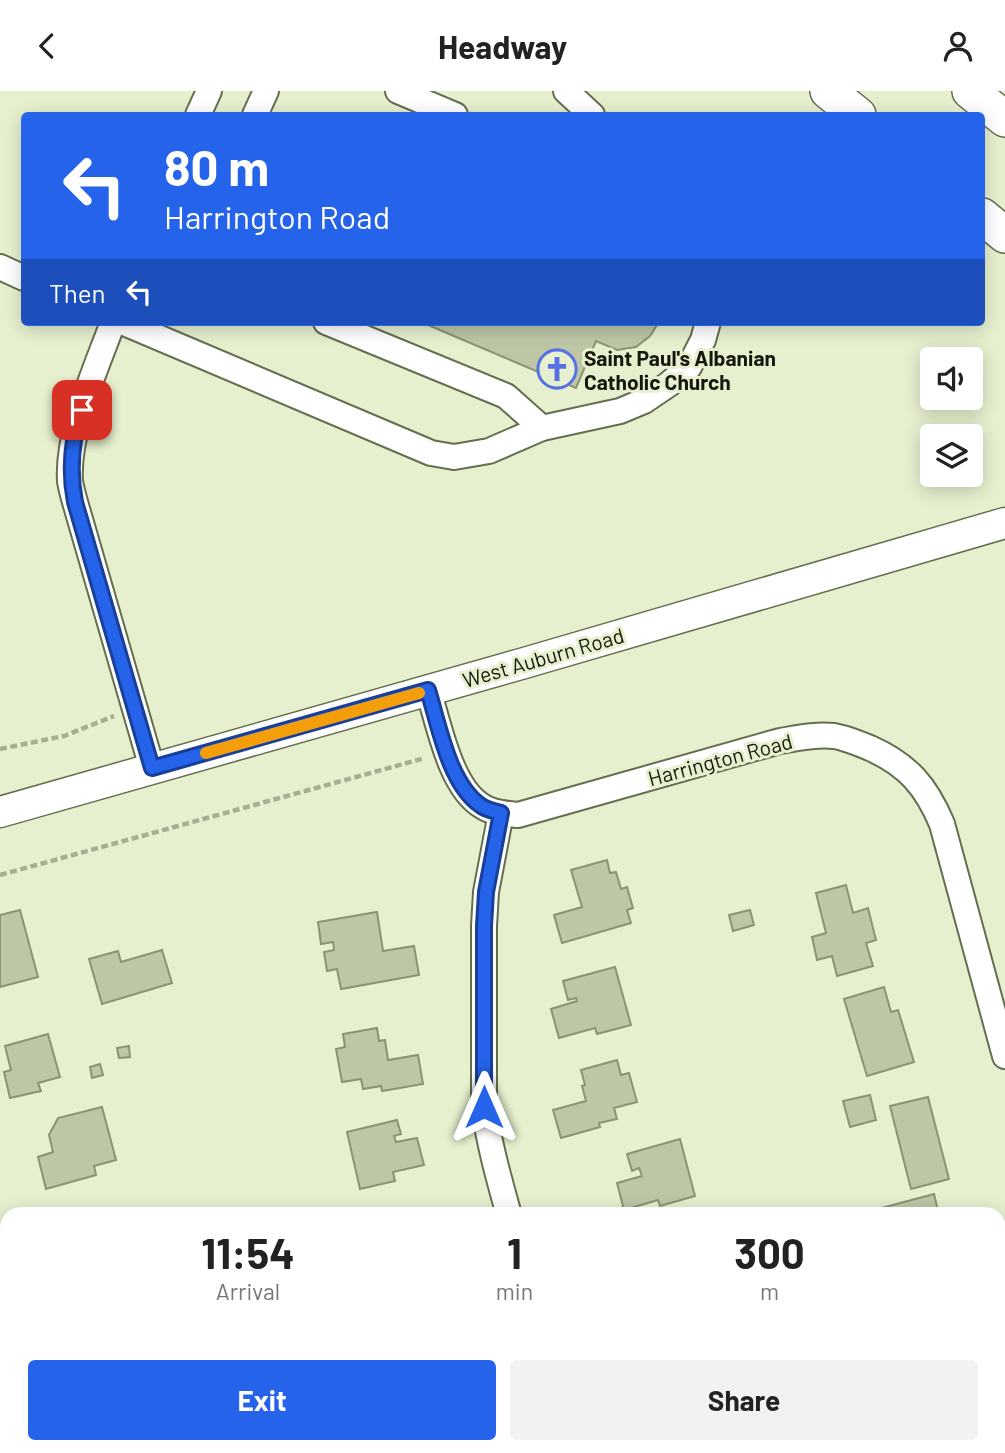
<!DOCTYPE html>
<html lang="en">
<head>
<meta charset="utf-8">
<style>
	body { margin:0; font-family:Barlow,sans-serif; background:#f2f2f2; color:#222; height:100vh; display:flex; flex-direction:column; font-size:26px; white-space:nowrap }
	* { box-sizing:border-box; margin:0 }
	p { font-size:23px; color:#767676 }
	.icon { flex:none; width:38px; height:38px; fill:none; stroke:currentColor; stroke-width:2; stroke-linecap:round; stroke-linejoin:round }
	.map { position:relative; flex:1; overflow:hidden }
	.side { position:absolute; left:0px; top:1116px; width:1006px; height:247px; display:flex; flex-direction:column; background:#fff; border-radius:21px 21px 0 0; box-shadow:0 4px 18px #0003 }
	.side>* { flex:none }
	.guide { position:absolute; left:21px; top:21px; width:964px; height:214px; border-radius:7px; box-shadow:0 4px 18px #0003; background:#2563eb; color:#fff; overflow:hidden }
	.fabs { position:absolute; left:920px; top:256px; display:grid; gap:14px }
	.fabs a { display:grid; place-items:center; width:63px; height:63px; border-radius:7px; background:#fff; box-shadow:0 4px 18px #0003; font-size:35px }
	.pin { position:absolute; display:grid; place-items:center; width:60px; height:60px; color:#fff; margin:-30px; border-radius:14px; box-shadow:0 4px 10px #0006 }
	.me { position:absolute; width:77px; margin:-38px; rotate:0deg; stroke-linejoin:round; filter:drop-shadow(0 0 5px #0008) }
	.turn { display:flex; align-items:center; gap:24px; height:147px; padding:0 28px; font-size:32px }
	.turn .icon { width:91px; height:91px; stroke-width:2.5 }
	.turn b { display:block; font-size:49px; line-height:60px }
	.then { display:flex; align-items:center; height:66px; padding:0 28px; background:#0003; gap:14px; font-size:26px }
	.eta { display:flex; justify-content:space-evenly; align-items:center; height:119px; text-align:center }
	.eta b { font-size:42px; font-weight:700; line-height:49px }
	.primary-button { display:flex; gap:14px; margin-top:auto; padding:14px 28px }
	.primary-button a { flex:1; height:80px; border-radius:7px; background:#2563eb; color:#fff; font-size:28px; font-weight:700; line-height:80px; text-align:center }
	.primary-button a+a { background:#f2f2f2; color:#222 }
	header { display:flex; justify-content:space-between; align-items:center; height:91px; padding:0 28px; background:#fff; font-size:32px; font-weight:700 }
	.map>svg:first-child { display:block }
</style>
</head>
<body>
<header><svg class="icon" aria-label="back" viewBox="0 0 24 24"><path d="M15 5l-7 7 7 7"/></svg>Headway<svg class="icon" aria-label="person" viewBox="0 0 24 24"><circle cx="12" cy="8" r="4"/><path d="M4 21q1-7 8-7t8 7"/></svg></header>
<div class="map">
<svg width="1005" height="1362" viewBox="0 0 1005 1362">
	<rect width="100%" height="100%" fill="#e6f0ce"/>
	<!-- building -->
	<g fill="#bdc7a6" stroke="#8a9373" stroke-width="2">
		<path d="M 421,231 L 659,231 L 650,245 L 636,256 L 617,259 L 596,250 L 576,297 Z"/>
		<path d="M 607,769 L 610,782 L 616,781 L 621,798 L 627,796 L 633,817 L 627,819 L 631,832 L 562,852 L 554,824 L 582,816 L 571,779 Z"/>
		<path d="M 846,794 L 853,822 L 868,817 L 876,849 L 866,852 L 873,875 L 837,885 L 832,865 L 817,869 L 812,846 L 826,842 L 816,802 Z"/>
		<path d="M 20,819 L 38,886 L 0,896 L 0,824 Z"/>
		<path d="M 750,819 L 754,834 L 733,840 L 729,824 Z"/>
		<path d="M 377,821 L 383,860 L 414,855 L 419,884 L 341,898 L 337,878 L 327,880 L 324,861 L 334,859 L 333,851 L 321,853 L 318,831 Z"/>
		<path d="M 162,859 L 172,892 L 102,913 L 89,868 L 118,860 L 121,871 Z"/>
		<path d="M 615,876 L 631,934 L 597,943 L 595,937 L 559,947 L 551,918 L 577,910 L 576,907 L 568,909 L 563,890 Z"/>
		<path d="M 884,896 L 891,921 L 898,919 L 914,971 L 867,985 L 844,908 Z"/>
		<path d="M 377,937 L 379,950 L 385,949 L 388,969 L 418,964 L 423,993 L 382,1000 L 381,995 L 363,998 L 361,988 L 342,991 L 336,958 L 345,956 L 343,943 Z"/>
		<path d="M 48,943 L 60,986 L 38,992 L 41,1000 L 10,1007 L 4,981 L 11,979 L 5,955 Z"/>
		<path d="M 129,955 L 130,966 L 119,967 L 117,957 Z"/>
		<path d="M 617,969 L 621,984 L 629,982 L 637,1011 L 614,1017 L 617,1028 L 599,1032 L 600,1036 L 561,1047 L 553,1019 L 586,1010 L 582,995 L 585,994 L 581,979 Z"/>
		<path d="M 100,973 L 103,984 L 92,987 L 90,976 Z"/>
		<path d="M 870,1004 L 876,1029 L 850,1036 L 843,1010 Z"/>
		<path d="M 928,1006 L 949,1088 L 911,1098 L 890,1015 Z"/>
		<path d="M 102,1016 L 116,1069 L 94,1075 L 96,1084 L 46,1098 L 38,1066 L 53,1061 L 49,1044 L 58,1027 Z"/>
		<path d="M 397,1029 L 401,1043 L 394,1045 L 396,1051 L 417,1047 L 424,1074 L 393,1081 L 395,1090 L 360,1098 L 347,1041 Z"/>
		<path d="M 680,1048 L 695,1105 L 660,1115 L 658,1109 L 624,1119 L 617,1092 L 642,1085 L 639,1077 L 632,1080 L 627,1063 Z"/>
		<path d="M 934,1103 L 939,1124 L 875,1124 L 874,1119 Z"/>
		<path d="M 999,1254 L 1005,1277 L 1005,1294 L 999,1296 Z"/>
		<path d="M 1005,1325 L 1005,1362 L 965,1362 L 964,1356 L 999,1356 L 999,1327 Z"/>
		<path d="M 123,1356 L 160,1356 L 162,1362 L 125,1362 Z"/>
		<path d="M 365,1356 L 408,1357 L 436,1356 L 434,1362 L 363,1362 Z"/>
		<path d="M 484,1356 L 515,1356 L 517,1362 L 486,1362 Z"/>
		<path d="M 563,1356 L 565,1362 L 524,1362 L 543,1356 Z"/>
		<path d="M 582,1356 L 655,1356 L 657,1362 L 583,1362 Z"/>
		<path d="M 710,1356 L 731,1356 L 724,1362 L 714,1362 Z"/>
	</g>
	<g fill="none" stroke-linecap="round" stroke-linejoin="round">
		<!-- minor casing -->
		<g stroke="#656e4f" stroke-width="28">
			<g id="minor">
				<path d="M 398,0 L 455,24"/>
				<path d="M 566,0 L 592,24"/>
				<path d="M 198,24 L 209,0"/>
				<path d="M 255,24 L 266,0"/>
				<path d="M 0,176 L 24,187"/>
				<path d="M 113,231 C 96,278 67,340 70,390 C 71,397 73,404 75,411 L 152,677"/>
				<path d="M 122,231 L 431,362 L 454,366 L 489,360 L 542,337 L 620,320 L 644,310 L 669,293 L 689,276 L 703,249 L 708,231"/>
				<path d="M 326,231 L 506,305 L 542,337"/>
				<path d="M 428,599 C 439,633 450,696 482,715 C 492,722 506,723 518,724 L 780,650 C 798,647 816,643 834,645 C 846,647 858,652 870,657 C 908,674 926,695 942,733 L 1005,965"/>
				<path d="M 501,722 L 486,801 L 484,835 L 484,1016 C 489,1053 499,1088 509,1124"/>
				<path d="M 0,1239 L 7,1265"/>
				<path d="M 31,1356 L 33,1362"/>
			</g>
		</g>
		<!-- major casing -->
		<g stroke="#656e4f" stroke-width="33">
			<path id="major" d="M 0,721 L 521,573 L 1005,432"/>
		</g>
		<!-- highway casing -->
		<g stroke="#656e4f" stroke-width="38">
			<g id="highway">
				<path d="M 828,0 L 858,24"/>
				<path d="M 970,0 L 1005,28"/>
				<path d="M 982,125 L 1005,144"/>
			</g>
		</g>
		<!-- path -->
		<g stroke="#a6ae93" stroke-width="4.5" stroke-dasharray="7 3.5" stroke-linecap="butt">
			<path d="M 0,658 L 64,645 L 114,625"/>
			<path d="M 0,784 L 425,667"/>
		</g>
		<!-- minor -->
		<use href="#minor" stroke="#fff" stroke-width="24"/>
		<!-- major -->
		<use href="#major" stroke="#fff" stroke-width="30"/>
		<!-- highway -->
		<use href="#highway" stroke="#fff" stroke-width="35"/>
	</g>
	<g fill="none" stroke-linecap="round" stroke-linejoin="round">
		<!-- route casing -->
		<g stroke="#184099" stroke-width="18">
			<path id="route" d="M 82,319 C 71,350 69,380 75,411 L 152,677 L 428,599 C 439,635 449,692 480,714 C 486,719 494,720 501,722 L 486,801 L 484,835 L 484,1016"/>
		</g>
		<!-- route -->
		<use href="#route" stroke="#2563eb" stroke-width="12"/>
		<!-- slow -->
		<path stroke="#f59e0b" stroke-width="12" d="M 206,662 L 419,602"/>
	</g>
	<!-- icons -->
	<defs>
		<g id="church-ring" transform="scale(2.0125)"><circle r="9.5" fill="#e6f0ce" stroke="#5770e6" stroke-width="1.5"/><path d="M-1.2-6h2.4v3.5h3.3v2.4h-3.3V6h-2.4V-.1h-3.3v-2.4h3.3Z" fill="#5770e6"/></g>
	</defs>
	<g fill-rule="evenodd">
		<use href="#church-ring" x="557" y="278"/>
	</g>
	<g text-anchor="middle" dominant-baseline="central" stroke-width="6" stroke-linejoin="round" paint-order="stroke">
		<!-- poi labels -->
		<g font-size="21" font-weight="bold" fill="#15180c" stroke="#e6f0ce" text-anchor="start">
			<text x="584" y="266">Saint Paul's Albanian<tspan x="584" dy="24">Catholic Church</tspan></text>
		</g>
		<!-- street labels -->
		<g font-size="21" fill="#15180c" stroke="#e6f0ce">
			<text transform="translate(543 566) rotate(-16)">West Auburn Road</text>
			<text transform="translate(720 668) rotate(-15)">Harrington Road</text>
		</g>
	</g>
</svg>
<div class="fabs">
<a><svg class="icon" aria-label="sound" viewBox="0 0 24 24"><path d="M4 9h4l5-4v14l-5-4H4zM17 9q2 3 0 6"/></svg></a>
<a><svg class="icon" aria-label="layers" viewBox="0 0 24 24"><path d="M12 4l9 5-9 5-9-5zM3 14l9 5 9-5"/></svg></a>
</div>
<div class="pin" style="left:82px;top:319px;background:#d93025"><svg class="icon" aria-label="arrive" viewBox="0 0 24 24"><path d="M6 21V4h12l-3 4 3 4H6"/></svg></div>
<svg class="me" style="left:484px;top:1016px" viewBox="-20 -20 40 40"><path d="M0-17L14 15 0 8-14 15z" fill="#2563eb" stroke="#fff" stroke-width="4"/></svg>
<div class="guide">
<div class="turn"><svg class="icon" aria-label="left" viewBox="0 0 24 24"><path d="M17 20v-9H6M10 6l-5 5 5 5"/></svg><div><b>80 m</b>Harrington Road</div></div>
<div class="then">Then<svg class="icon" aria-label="left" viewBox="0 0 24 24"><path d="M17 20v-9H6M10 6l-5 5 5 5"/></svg></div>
</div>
<section class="side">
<div class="eta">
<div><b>11:54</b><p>Arrival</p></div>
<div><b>1</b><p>min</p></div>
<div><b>300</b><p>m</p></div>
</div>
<div class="primary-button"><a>Exit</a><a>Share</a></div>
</section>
</div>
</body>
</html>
